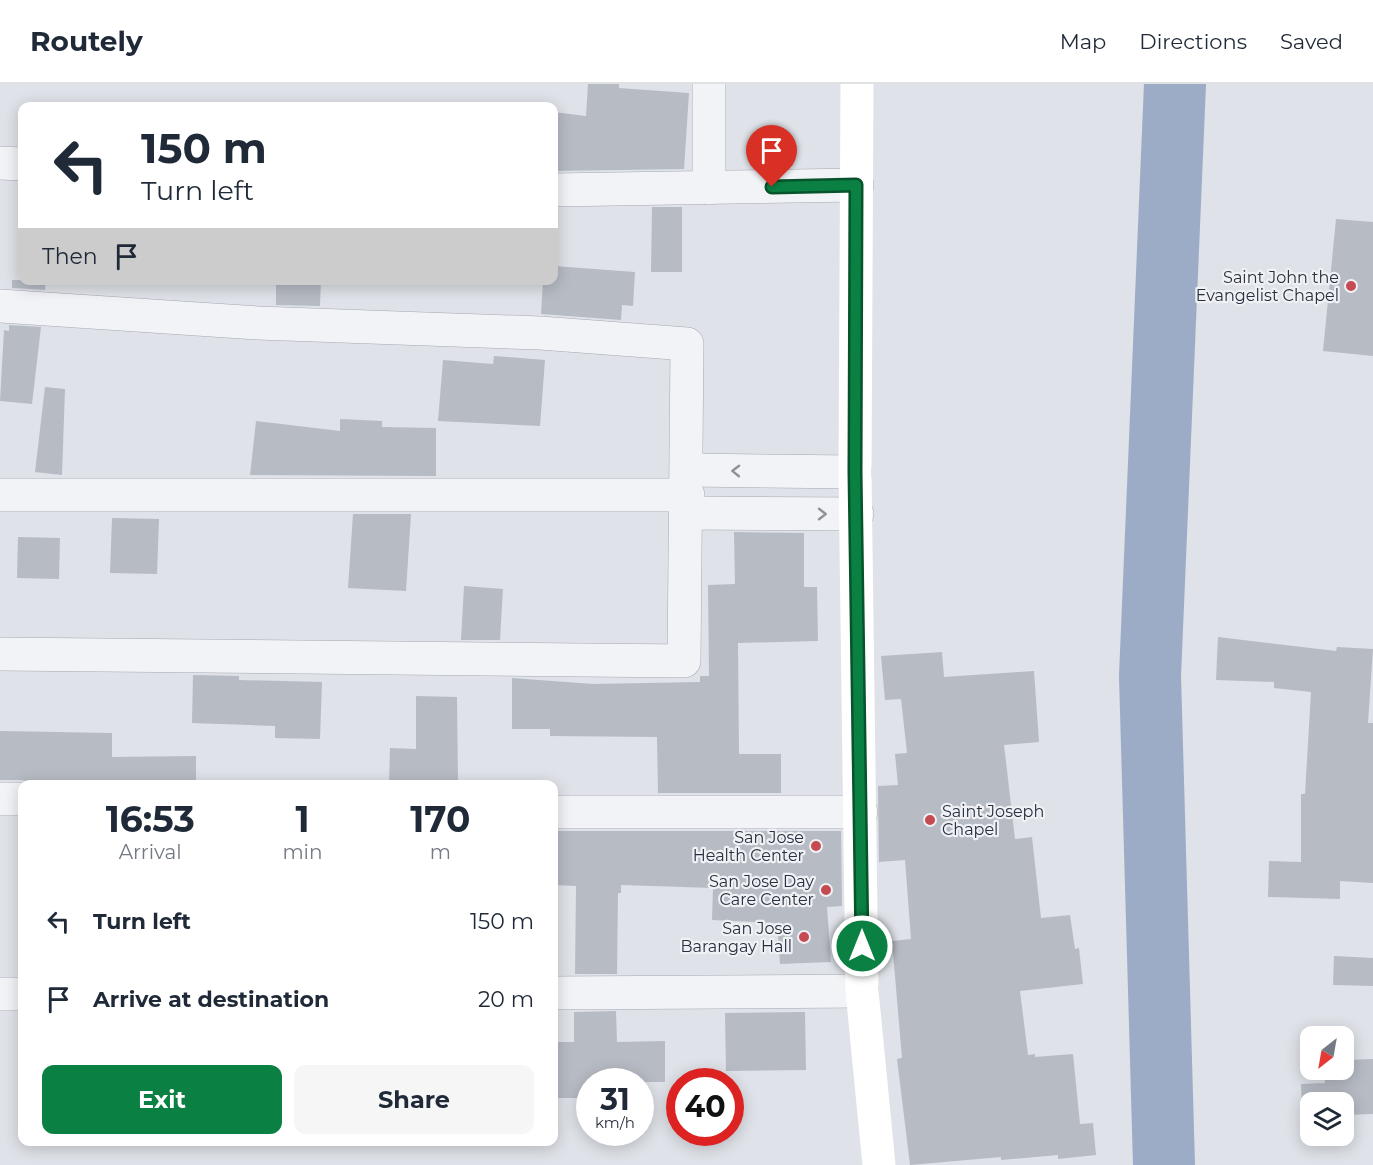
<!DOCTYPE html>
<html lang="en">
<head>
<meta charset="utf-8">
<style>
	body { margin:0; font-family:Montserrat,sans-serif; background:#f6f6f7; color:#1f2937; height:100vh; display:flex; flex-direction:column; font-size:22px; white-space:nowrap }
	* { box-sizing:border-box; margin:0 }
	p { font-size:20px; color:#747a83 }
	.icon { flex:none; width:33px; height:33px; fill:none; stroke:currentColor; stroke-width:2; stroke-linecap:round; stroke-linejoin:round }
	.map { position:relative; flex:1; overflow:hidden }
	.drawer { position:absolute; left:18px; top:696px; width:540px; height:366px; display:flex; flex-direction:column; background:#fff; border-radius:12px; box-shadow:0 3px 15px #0003 }
	.drawer>* { flex:none }
	.hud { position:absolute; left:18px; top:18px; width:540px; height:183px; border-radius:12px; box-shadow:0 3px 15px #0003; background:#fff; color:#1f2937; overflow:hidden }
	.needle { width:39px; rotate:211deg }
	.buttons { position:absolute; left:1300px; top:942px; display:grid; gap:12px }
	.buttons a { display:grid; place-items:center; width:54px; height:54px; border-radius:12px; background:#fff; box-shadow:0 3px 15px #0003; font-size:30px }
	.speed { position:absolute; left:576px; top:984px; display:flex; gap:12px; font-size:30px; font-weight:700; text-align:center }
	.speed>* { display:grid; place-content:center; width:78px; height:78px; border-radius:50%; background:#fff; box-shadow:0 3px 15px #0003; line-height:1 }
	.speed small { font-size:15px; font-weight:400 }
	.speed .limit { border:9px solid #d22; background:#fff; color:#111 }
	.pin { position:absolute; display:grid; place-items:center; width:51px; height:51px; color:#fff; margin:-62px -26px; border-radius:50% 50% 50% 0; rotate:-45deg; box-shadow:0 0 6px #0007 }
	.pin .icon { rotate:45deg }
	.me { position:absolute; width:66px; margin:-33px; rotate:0deg; stroke-linejoin:round; filter:drop-shadow(0 0 4px #0008) }
	.turn { display:flex; align-items:center; gap:21px; height:126px; padding:0 24px; font-size:27px }
	.turn .icon { width:78px; height:78px; stroke-width:2.5 }
	.turn b { display:block; font-size:42px; line-height:51px }
	.then { display:flex; align-items:center; height:57px; padding:0 24px; background:#0003; gap:12px; font-size:22px }
	.eta { display:flex; justify-content:space-evenly; align-items:center; height:102px; text-align:center }
	.eta b { font-size:36px; font-weight:700; line-height:42px }
	.primary-button { display:flex; gap:12px; margin-top:auto; padding:12px 24px }
	.primary-button a { flex:1; height:69px; border-radius:12px; background:#0b8043; color:#fff; font-size:24px; font-weight:700; line-height:69px; text-align:center }
	.primary-button a+a { background:#f6f6f7; color:#1f2937 }
	ul { padding:0; list-style:none }
	li { display:flex; align-items:center; gap:18px; height:78px; padding:0 24px }
	li div { flex:1 }
	li b { display:block; font-size:22px }
	li em { font-style:normal }
	header { display:flex; align-items:center; gap:36px; box-sizing:border-box; height:84px; padding:0 30px; background:#fff; border-bottom:2px solid #e0e1e3 }
	header strong { font-size:28px }
	nav { display:flex; gap:33px; margin-inline-start:auto; font-size:21px }
	.map>svg:first-child { display:block }
</style>
</head>
<body>
<header>
<strong>Routely</strong>
<nav><a>Map</a><a>Directions</a><a>Saved</a></nav>
</header>
<div class="map">
<svg width="1373" height="1081" viewBox="0 0 1373 1081">
	<rect width="100%" height="100%" fill="#dfe2e8"/>
	<g fill="none" stroke-linecap="round" stroke-linejoin="round">
		<!-- river -->
		<path stroke="#9cacc6" stroke-width="62" d="M 1164,1081 L 1150,592 L 1175,0"/>
	</g>
	<!-- building -->
	<g fill="#b7bbc4">
		<path d="M 588,0 L 619,0 L 619,4 L 689,9 L 684,85 L 554,87 L 554,28 L 586,32 Z"/>
		<path d="M 652,123 L 682,123 L 682,188 L 651,188 Z"/>
		<path d="M 1336,135 L 1373,138 L 1373,272 L 1323,267 Z"/>
		<path d="M 554,182 L 635,188 L 633,222 L 622,221 L 621,236 L 541,230 L 543,196 L 554,196 Z"/>
		<path d="M 12,196 L 46,196 L 45,206 L 12,204 Z"/>
		<path d="M 276,196 L 321,196 L 320,222 L 276,221 Z"/>
		<path d="M 9,241 L 41,243 L 32,320 L 0,317 L 4,246 L 9,247 Z"/>
		<path d="M 494,272 L 545,276 L 540,342 L 438,337 L 443,276 L 493,280 Z"/>
		<path d="M 45,303 L 65,305 L 62,391 L 35,388 Z"/>
		<path d="M 340,335 L 382,337 L 382,343 L 436,344 L 436,392 L 250,391 L 256,337 L 340,347 Z"/>
		<path d="M 353,430 L 411,430 L 406,507 L 348,504 Z"/>
		<path d="M 112,434 L 159,435 L 157,490 L 110,489 Z"/>
		<path d="M 734,448 L 804,449 L 804,503 L 817,503 L 818,557 L 738,559 L 739,670 L 781,670 L 781,709 L 658,709 L 657,653 L 550,652 L 550,645 L 512,645 L 512,594 L 593,600 L 700,598 L 700,592 L 709,592 L 708,501 L 735,500 Z"/>
		<path d="M 18,453 L 60,454 L 59,495 L 17,494 Z"/>
		<path d="M 464,502 L 503,505 L 500,556 L 461,556 Z"/>
		<path d="M 1218,553 L 1336,567 L 1337,563 L 1373,565 L 1368,639 L 1373,639 L 1373,799 L 1340,797 L 1340,815 L 1268,813 L 1269,777 L 1301,778 L 1301,710 L 1305,710 L 1311,608 L 1274,604 L 1274,598 L 1216,596 Z"/>
		<path d="M 942,568 L 944,593 L 1034,587 L 1039,658 L 1004,661 L 1015,755 L 1032,753 L 1041,834 L 1070,831 L 1075,865 L 1079,864 L 1083,900 L 1020,907 L 1028,971 L 1035,970 L 1035,973 L 1073,970 L 1080,1040 L 1093,1039 L 1096,1071 L 1058,1075 L 1058,1071 L 1001,1076 L 1001,1073 L 910,1081 L 897,975 L 902,974 L 892,857 L 911,855 L 905,776 L 879,778 L 878,702 L 898,701 L 895,670 L 907,669 L 901,615 L 885,616 L 881,572 Z"/>
		<path d="M 193,591 L 239,592 L 239,596 L 322,598 L 320,655 L 275,654 L 275,642 L 192,639 Z"/>
		<path d="M 416,612 L 457,613 L 458,700 L 389,700 L 390,664 L 416,665 Z"/>
		<path d="M 0,647 L 112,649 L 112,673 L 196,672 L 196,700 L 33,700 L 22,696 L 0,696 Z"/>
		<path d="M 554,747 L 841,747 L 842,822 L 827,823 L 831,878 L 780,880 L 777,839 L 712,836 L 713,804 L 621,801 L 621,809 L 618,809 L 617,890 L 575,890 L 576,802 L 554,801 Z"/>
		<path d="M 1334,872 L 1373,874 L 1373,902 L 1333,901 Z"/>
		<path d="M 616,927 L 617,958 L 665,957 L 665,998 L 590,998 L 590,1014 L 554,1014 L 554,958 L 574,958 L 574,928 Z"/>
		<path d="M 805,928 L 806,986 L 726,987 L 725,929 Z"/>
		<path d="M 1373,975 L 1373,1030 L 1344,1031 L 1344,1018 L 1311,1018 L 1311,1032 L 1302,1032 L 1301,1000 L 1325,999 L 1324,986 L 1344,986 L 1344,976 Z"/>
	</g>
	<g fill="none" stroke-linecap="round" stroke-linejoin="round">
		<!-- street casing -->
		<g stroke="#a5a9b2" stroke-width="34">
			<g id="street">
				<path d="M 0,79 L 22,80"/>
				<path d="M 709,104 L 709,0"/>
				<path d="M 554,106 L 857,101"/>
				<path d="M 0,222 L 258,239 L 540,249 L 687,260 L 684,577 L 0,570"/>
				<path d="M 688,386 L 855,388"/>
				<path d="M 0,411 L 688,411"/>
				<path d="M 687,429 L 857,430"/>
				<path d="M 0,715 L 22,715"/>
				<path d="M 554,728 L 861,728"/>
				<path d="M 554,909 L 862,907"/>
				<path d="M 0,910 L 22,910"/>
			</g>
		</g>
		<!-- street -->
		<use href="#street" stroke="#f2f3f6" stroke-width="33"/>
		<!-- secondary -->
		<path stroke="#fff" stroke-width="33" d="M 857,0 L 855,388 L 862,907 L 879,1081"/>
	</g>
	<!-- one-way arrows -->
	<defs><path id="oneway-chevron" d="M-2-3.5L2.5 0L-2 3.5" fill="none" stroke-width="1.6" stroke-linecap="round" stroke-linejoin="round" transform="scale(1.5)"/></defs>
	<g stroke="#8e919a">
		<use href="#oneway-chevron" transform="translate(736 387) rotate(-179)"/>
		<use href="#oneway-chevron" transform="translate(822 430)"/>
	</g>
	<g fill="none" stroke-linecap="round" stroke-linejoin="round">
		<!-- route casing -->
		<g stroke="#07532c" stroke-width="15">
			<path id="route" d="M 772,103 L 856,101 L 855,388 L 862,862"/>
		</g>
		<!-- route -->
		<use href="#route" stroke="#0b8043" stroke-width="10"/>
	</g>
	<!-- markers -->
	<g fill="#c64a51" stroke="#eff1f5" stroke-width="2">
		<circle cx="1351" cy="202" r="6"/>
		<circle cx="930" cy="736" r="6"/>
		<circle cx="816" cy="762" r="6"/>
		<circle cx="826" cy="806" r="6"/>
		<circle cx="804" cy="853" r="6"/>
	</g>
	<g text-anchor="middle" dominant-baseline="central" stroke-width="4.5" stroke-linejoin="round" paint-order="stroke">
		<!-- poi labels -->
		<g font-size="16" fill="#292f3e" stroke="#eff1f5" text-anchor="end">
			<text x="1339" y="193">Saint John the<tspan x="1339" dy="18">Evangelist Chapel</tspan></text>
			<text x="942" y="727" text-anchor="start">Saint Joseph<tspan x="942" dy="18">Chapel</tspan></text>
			<text x="804" y="753">San Jose<tspan x="804" dy="18">Health Center</tspan></text>
			<text x="814" y="797">San Jose Day<tspan x="814" dy="18">Care Center</tspan></text>
			<text x="792" y="844">San Jose<tspan x="792" dy="18">Barangay Hall</tspan></text>
		</g>
	</g>
</svg>
<div class="buttons">
<a><svg class="needle" viewBox="-14 -14 28 28"><path d="M0-13l5 13h-10z" fill="#e53935"/><path d="M0 13l5-13h-10z" fill="#747a83"/></svg></a>
<a><svg class="icon" aria-label="layers" viewBox="0 0 24 24"><path d="M12 4l9 5-9 5-9-5zM3 14l9 5 9-5"/></svg></a>
</div>
<div class="speed"><div>31<small>km/h</small></div><div class="limit">40</div></div>
<div class="pin" style="left:772px;top:103px;background:#d93025"><svg class="icon" aria-label="arrive" viewBox="0 0 24 24"><path d="M6 21V4h12l-3 4 3 4H6"/></svg></div>
<svg class="me" style="left:862px;top:862px" viewBox="-20 -20 40 40"><circle r="17" fill="#0b8043" stroke="#fff" stroke-width="3"/><path d="M0-11L8 9 0 5-8 9z" fill="#fff"/></svg>
<div class="hud">
<div class="turn"><svg class="icon" aria-label="left" viewBox="0 0 24 24"><path d="M17 20v-9H6M10 6l-5 5 5 5"/></svg><div><b>150 m</b>Turn left</div></div>
<div class="then">Then<svg class="icon" aria-label="arrive" viewBox="0 0 24 24"><path d="M6 21V4h12l-3 4 3 4H6"/></svg></div>
</div>
<section class="drawer">
<div class="eta">
<div><b>16:53</b><p>Arrival</p></div>
<div><b>1</b><p>min</p></div>
<div><b>170</b><p>m</p></div>
</div>
<ul>
<li><svg class="icon" aria-label="left" viewBox="0 0 24 24"><path d="M17 20v-9H6M10 6l-5 5 5 5"/></svg><div><b>Turn left</b></div><em>150 m</em></li>
<li><svg class="icon" aria-label="arrive" viewBox="0 0 24 24"><path d="M6 21V4h12l-3 4 3 4H6"/></svg><div><b>Arrive at destination</b></div><em>20 m</em></li>
</ul>
<div class="primary-button"><a>Exit</a><a>Share</a></div>
</section>
</div>
</body>
</html>
